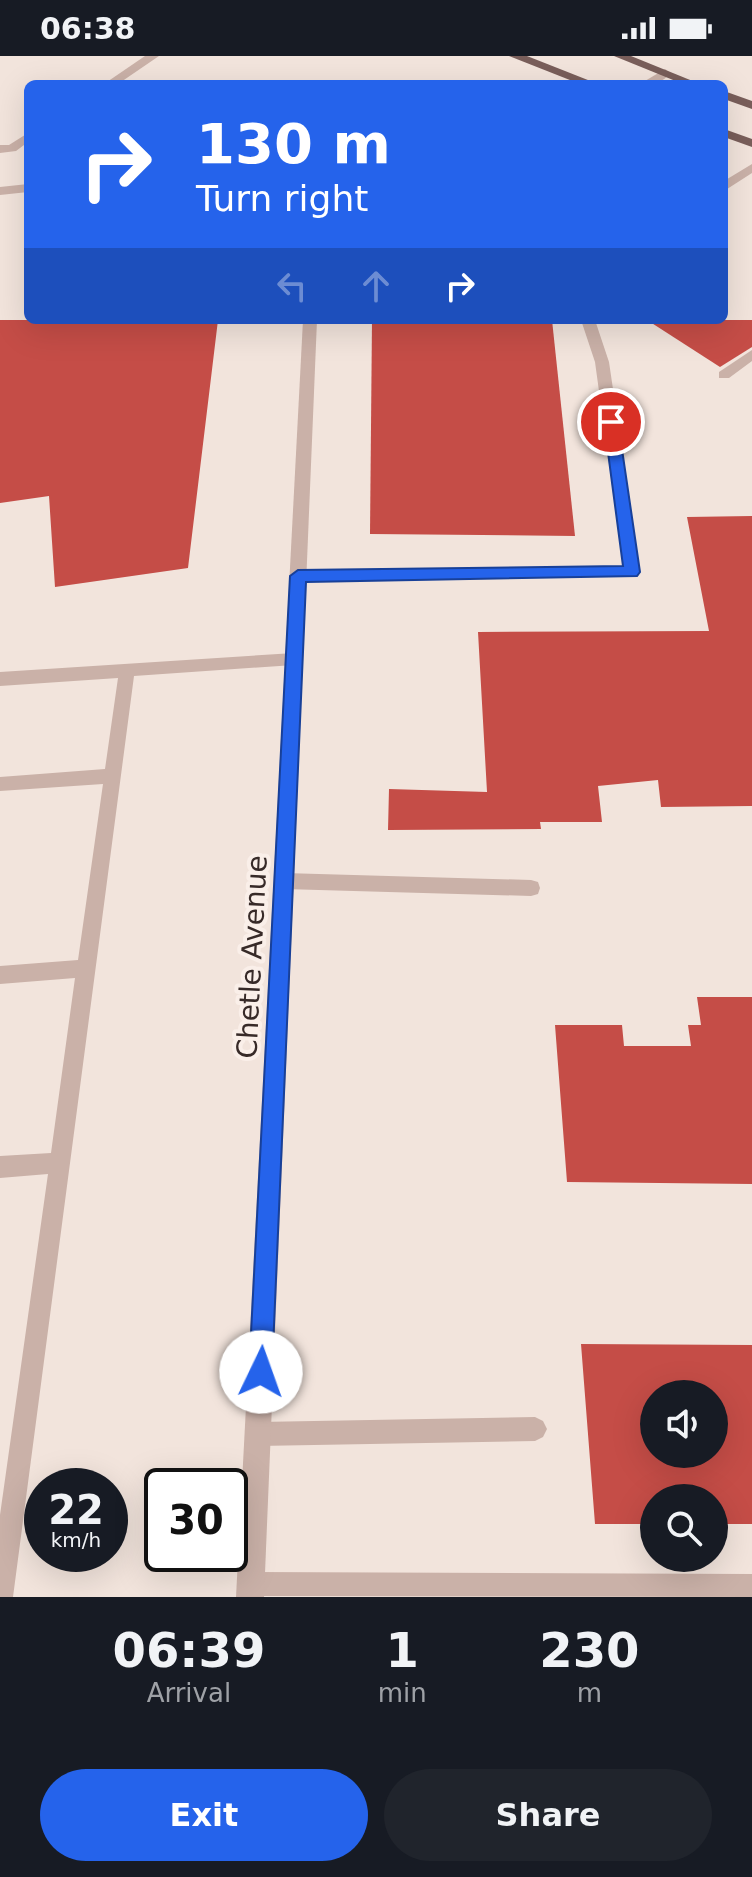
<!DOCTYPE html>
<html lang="en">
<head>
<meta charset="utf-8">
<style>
	body { margin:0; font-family:"DejaVu Sans",sans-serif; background:#20242c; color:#f1f3f6; height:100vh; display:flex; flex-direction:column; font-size:30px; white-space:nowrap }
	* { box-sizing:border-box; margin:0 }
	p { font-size:26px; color:#9ea1a6 }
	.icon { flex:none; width:44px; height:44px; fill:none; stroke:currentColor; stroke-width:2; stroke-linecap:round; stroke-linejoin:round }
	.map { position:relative; height:1541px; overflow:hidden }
	.sheet { display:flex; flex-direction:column; background:#171b24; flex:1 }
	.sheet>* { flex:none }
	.top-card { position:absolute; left:24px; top:24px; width:704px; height:244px; border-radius:12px; box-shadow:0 8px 32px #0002; background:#2563eb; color:#fff; overflow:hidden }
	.buttons { position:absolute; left:640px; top:1324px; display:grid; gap:16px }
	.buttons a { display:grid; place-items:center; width:88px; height:88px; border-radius:50%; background:#171b24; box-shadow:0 8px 32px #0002; font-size:40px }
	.speed { position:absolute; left:24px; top:1412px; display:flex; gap:16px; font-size:40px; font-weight:700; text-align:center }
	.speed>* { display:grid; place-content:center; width:104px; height:104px; border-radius:50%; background:#171b24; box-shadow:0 8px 32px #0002; line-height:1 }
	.speed small { font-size:20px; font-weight:400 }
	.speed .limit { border:4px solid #111; border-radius:12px; background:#fff; color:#111 }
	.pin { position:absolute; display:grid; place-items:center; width:68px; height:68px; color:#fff; margin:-34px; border:4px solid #fff; border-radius:50%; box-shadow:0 2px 8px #0007 }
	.me { position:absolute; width:88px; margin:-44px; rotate:3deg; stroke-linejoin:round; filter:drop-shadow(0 0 6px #0008) }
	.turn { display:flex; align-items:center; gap:28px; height:168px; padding:0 40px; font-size:36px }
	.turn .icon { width:104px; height:104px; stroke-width:2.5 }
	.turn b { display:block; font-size:56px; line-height:68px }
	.lanes { display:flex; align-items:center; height:76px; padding:0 40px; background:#0003; justify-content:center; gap:40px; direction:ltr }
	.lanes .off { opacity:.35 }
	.eta { display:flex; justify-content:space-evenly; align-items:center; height:136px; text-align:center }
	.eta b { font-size:48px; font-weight:700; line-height:56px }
	.action { display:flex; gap:16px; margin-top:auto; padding:16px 40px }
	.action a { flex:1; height:92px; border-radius:48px; background:#2563eb; color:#fff; font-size:32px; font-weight:700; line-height:92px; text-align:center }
	.action a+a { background:#20242c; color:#f1f3f6 }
	.status { display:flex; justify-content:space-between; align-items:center; height:56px; padding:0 40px; background:#171b24; direction:ltr }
	.status svg { height:22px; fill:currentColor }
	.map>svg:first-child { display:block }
</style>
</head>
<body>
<div class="status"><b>06:38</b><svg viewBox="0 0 49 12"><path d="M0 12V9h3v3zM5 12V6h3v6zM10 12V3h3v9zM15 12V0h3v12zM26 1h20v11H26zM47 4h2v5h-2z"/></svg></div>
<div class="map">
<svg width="752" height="1541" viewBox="0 0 752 1541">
	<rect width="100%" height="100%" fill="#f2e4dc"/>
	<!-- building -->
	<g fill="#c54d47" fill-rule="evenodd">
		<path d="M 0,264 L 218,264 L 188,512 L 55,531 L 49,440 L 0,447 Z"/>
		<path d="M 372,264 L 552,264 L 575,480 L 370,478 Z"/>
		<path d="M 647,264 L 752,264 L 752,291 L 720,311 Z"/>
		<path d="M 752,460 L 752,750 L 661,751 L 658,724 L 598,730 L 602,766 L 540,766 L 541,773 L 388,774 L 389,733 L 487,736 L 478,576 L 709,575 L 687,461 Z"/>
		<path d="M 697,941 L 752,941 L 752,1128 L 567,1126 L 555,969 L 622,969 L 624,990 L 691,990 L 688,969 L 701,969 Z"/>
		<path d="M 581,1288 L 752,1289 L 752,1468 L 714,1468 L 714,1442 L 654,1442 L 654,1468 L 595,1468 ZM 654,1338 L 714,1338 L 714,1398 L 654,1398 Z"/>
	</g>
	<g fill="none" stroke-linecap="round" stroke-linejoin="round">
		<!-- lane -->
		<g fill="#cab1a8" fill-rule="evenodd">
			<path d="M 145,0 L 159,0 L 118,28 L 104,28 Z"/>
			<path d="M 28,77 L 28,86 L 16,95 L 0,97 L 0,89 L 9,89 Z"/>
			<path d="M 752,108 L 752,117 L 724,135 L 724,125 Z"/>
			<path d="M 28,128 L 28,136 L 0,139 L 0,131 Z"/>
			<path d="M 581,264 L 595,264 L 609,306 L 640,516 L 638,520 L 292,524 L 290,520 L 298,514 L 623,510 L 595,306 Z"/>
			<path d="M 752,294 L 752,305 L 729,322 L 719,322 L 719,316 Z"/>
			<path d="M 294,597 L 302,603 L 294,609 L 134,620 L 13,1541 L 0,1541 L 0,1459 L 48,1118 L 0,1122 L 0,1100 L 51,1097 L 75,922 L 0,928 L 0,910 L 78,904 L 103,728 L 0,735 L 0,721 L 105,713 L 118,622 L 0,630 L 0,616 Z"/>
			<path d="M 284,817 L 531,824 L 538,826 L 540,832 L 538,838 L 531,840 L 284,833 L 277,831 L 275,825 L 277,819 Z"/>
			<path d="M 535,1361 L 543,1365 L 547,1373 L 543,1381 L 535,1385 L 258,1390 L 250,1386 L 246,1378 L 250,1370 L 258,1366 Z"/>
			<path d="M 251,1516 L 752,1518 L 752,1541 L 251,1540 L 242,1537 L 239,1528 L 242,1519 Z"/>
		</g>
		<!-- street -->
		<g fill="#cab1a8" fill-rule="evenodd">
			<path d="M 665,13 L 671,17 C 662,27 653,28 640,28 Z"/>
			<path d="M 303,264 L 317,264 L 264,1541 L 236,1541 Z"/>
		</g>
		<!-- primary -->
		<g fill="#795e5a" fill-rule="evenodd">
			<path d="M 509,0 L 527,0 L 598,28 L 580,28 Z"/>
			<path d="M 614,0 L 631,0 L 700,28 L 683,28 Z"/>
			<path d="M 724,35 L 752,45 L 752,53 L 724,43 Z"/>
			<path d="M 724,73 L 752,83 L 752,91 L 724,81 Z"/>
		</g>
	</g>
	<!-- route -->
	<path fill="#2563eb" stroke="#184099" stroke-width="2" d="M 611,361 L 618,366 L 640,516 L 637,520 L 306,526 L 272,1316 L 269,1325 L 261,1328 L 252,1325 L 249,1316 L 290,520 L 298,514 L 623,510 L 604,366 Z"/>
	<g text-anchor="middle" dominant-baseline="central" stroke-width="8" stroke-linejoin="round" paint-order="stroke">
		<!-- street labels -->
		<g font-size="28" fill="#372a28" stroke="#faefe9">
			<text transform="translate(252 901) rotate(-87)">Chetle Avenue</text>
		</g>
	</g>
</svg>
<div class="buttons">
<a><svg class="icon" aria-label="sound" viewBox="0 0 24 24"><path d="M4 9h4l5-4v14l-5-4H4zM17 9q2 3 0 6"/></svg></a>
<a><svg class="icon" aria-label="search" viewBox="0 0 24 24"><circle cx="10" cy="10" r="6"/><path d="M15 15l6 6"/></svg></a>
</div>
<div class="speed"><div>22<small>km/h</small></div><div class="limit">30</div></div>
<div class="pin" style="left:611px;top:366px;background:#d93025"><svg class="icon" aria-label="arrive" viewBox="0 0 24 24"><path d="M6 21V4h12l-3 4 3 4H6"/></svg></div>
<svg class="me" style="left:261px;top:1316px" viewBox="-20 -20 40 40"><circle r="19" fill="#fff"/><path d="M0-13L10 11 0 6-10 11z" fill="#2563eb"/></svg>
<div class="top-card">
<div class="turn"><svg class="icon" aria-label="right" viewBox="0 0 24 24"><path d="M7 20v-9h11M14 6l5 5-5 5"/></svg><div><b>130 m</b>Turn right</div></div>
<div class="lanes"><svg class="icon off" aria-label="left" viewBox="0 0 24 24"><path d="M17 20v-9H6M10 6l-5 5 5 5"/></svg><svg class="icon off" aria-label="ahead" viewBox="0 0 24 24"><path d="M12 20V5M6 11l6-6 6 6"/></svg><svg class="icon" aria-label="right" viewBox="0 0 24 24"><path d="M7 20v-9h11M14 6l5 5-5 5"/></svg></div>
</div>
</div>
<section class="sheet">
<div class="eta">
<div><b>06:39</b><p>Arrival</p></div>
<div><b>1</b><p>min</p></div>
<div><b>230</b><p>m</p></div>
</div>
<div class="action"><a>Exit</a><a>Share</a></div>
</section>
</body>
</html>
